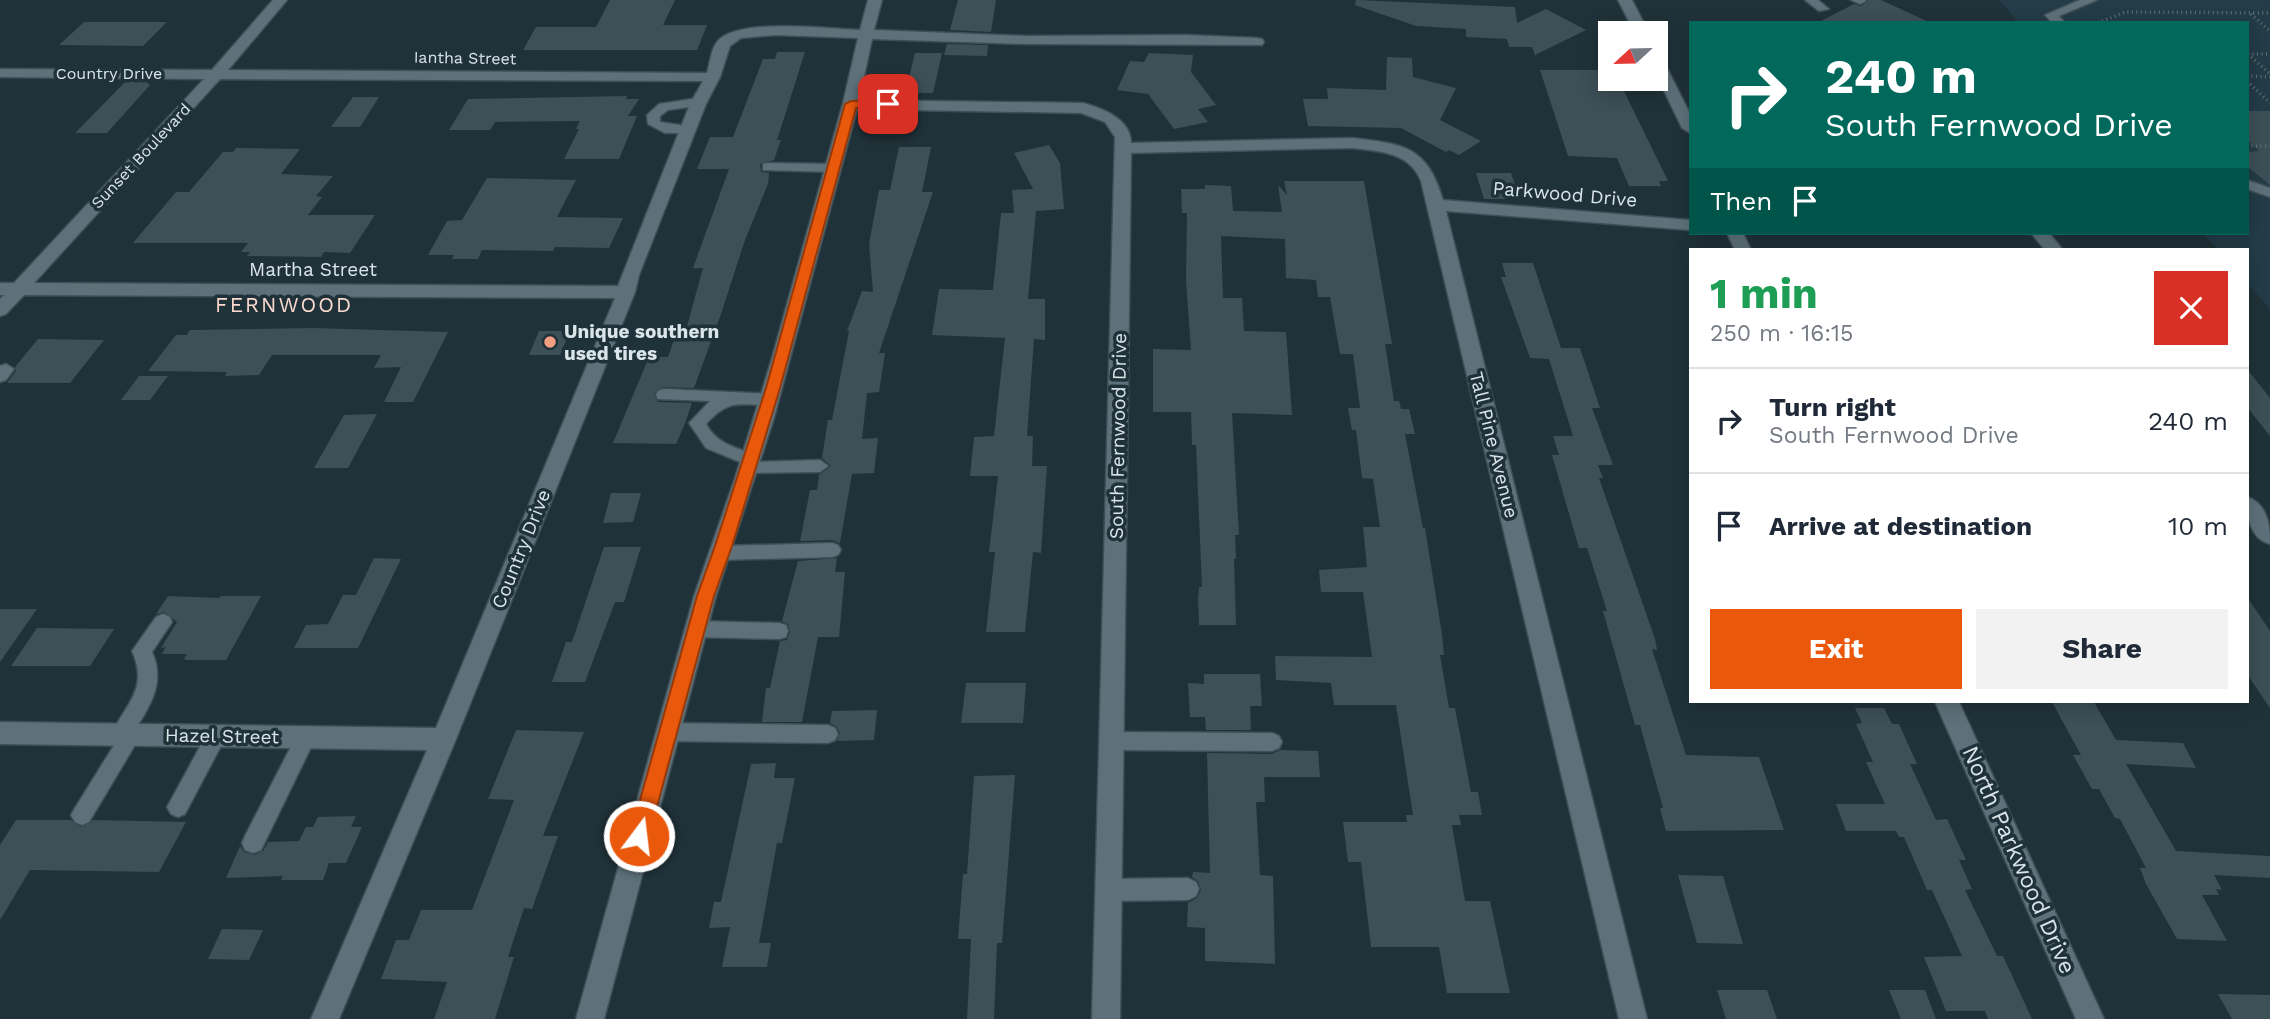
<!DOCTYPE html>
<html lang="en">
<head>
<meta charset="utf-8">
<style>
	body { margin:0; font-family:"Work Sans",sans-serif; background:#f2f2f3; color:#1f2937; height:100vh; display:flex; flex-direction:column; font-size:26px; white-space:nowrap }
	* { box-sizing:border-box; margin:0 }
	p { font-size:23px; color:#747a83 }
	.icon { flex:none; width:38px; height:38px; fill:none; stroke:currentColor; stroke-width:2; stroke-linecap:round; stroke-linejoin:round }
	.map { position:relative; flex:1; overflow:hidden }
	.panel { position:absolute; left:1689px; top:248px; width:560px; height:455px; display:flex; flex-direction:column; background:#fff; border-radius:0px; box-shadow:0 4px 18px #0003 }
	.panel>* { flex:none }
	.top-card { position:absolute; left:1689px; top:21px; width:560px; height:214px; border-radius:0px; box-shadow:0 4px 18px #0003; background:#00695c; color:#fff; overflow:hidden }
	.needle { width:46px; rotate:248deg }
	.controls { position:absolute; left:1598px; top:21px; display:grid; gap:14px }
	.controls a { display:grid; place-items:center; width:70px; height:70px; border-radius:0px; background:#fff; box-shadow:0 4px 18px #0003; font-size:35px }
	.pin { position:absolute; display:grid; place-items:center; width:60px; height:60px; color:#fff; margin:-30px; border-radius:14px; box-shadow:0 4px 10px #0006 }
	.me { position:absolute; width:77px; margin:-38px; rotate:15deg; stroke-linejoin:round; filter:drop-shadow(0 0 5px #0008) }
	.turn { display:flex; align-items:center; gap:24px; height:147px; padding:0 21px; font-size:32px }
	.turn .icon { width:91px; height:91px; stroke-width:2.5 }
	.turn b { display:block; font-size:49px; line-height:60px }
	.then { display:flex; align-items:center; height:66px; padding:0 21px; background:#0003; gap:14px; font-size:26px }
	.round { display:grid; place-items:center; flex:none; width:74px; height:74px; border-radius:0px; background:#f2f2f3 }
	.overview { display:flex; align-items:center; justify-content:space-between; height:119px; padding:0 21px }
	h1 { font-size:42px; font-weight:700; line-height:52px; color:#1e9e55 }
	.action { display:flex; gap:14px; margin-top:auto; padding:14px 21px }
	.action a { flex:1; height:80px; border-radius:0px; background:#ea580c; color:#fff; font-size:28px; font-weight:700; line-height:80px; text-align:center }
	.action a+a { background:#f2f2f3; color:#1f2937 }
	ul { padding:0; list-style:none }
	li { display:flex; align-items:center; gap:21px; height:105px; padding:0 21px; border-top:2px solid #e0e1e3 }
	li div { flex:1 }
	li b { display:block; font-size:26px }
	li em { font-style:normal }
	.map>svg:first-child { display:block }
</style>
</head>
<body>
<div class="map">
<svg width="2270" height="1019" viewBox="0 0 2270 1019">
	<rect width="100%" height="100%" fill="#203239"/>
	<!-- built -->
	<path fill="#233c47" d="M 1999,0 L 2270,0 L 2270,309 L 2247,283 L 2247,250 L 2218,250 L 2203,233 L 2247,233 L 2247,23 L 2019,23 Z"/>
	<!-- building -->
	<g fill="#3d4f57">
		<path d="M 610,0 L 675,0 L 663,25 L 707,25 L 697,50 L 523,50 L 536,27 L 596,27 Z"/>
		<path d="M 958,0 L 996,0 L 991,32 L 950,30 Z"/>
		<path d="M 1356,0 L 1515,7 L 1517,23 L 1546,9 L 1586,30 L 1535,55 L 1532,47 L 1509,47 L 1507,39 L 1466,37 L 1466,29 L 1416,26 L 1355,5 Z"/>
		<path d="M 1868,0 L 1881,0 L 1931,23 L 1817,23 L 1854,4 L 1861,6 Z"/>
		<path d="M 84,22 L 167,22 L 143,46 L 59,45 Z"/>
		<path d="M 947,44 L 988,45 L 987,56 L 944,55 Z"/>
		<path d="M 777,52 L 805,52 L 780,131 L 777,140 L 781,140 L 774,160 L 760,164 L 761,172 L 769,173 L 768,184 L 745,240 L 721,314 L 694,388 L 663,387 L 654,394 L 658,402 L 692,403 L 684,426 L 676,444 L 613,443 L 649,357 L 668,357 L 675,337 L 684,337 L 703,268 L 693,268 L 729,169 L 697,169 L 710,137 L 733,137 L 763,59 L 775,59 Z"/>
		<path d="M 915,53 L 942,53 L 933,93 L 905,93 Z"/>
		<path d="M 1149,53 L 1193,55 L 1191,72 L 1216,105 L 1198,109 L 1208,122 L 1174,129 L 1148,94 L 1117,90 L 1130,61 L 1144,62 Z"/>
		<path d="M 1387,57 L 1412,58 L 1413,77 L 1456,88 L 1440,120 L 1481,141 L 1459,155 L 1449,150 L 1446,152 L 1401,128 L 1308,126 L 1303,99 L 1328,99 L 1327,88 L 1386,90 Z"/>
		<path d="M 1540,70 L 1610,70 L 1610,79 L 1618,79 L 1668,181 L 1659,181 L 1661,186 L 1629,186 L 1617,158 L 1568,156 Z"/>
		<path d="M 126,81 L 145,81 L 150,85 L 107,133 L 75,133 Z"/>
		<path d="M 627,96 L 626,99 L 639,99 L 628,116 L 637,116 L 619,159 L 564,159 L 579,129 L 576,129 L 580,121 L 495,122 L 490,130 L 449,130 L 468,99 Z"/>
		<path d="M 353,97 L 379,97 L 360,127 L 331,127 Z"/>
		<path d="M 2247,111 L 2270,111 L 2270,185 L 2247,166 L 2247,152 L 2259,151 L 2247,140 Z"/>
		<path d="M 1049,145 L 1060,163 L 1064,209 L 1036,211 L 1028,299 L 1045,299 L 1045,340 L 1034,339 L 1027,436 L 1033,436 L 1032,466 L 1047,466 L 1041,553 L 1033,552 L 1025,632 L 986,632 L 995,552 L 989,552 L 998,476 L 970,476 L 974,437 L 994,436 L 1005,338 L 932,335 L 939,289 L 993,290 L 1001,213 L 1014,213 L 1012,190 L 1033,189 L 1014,153 Z"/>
		<path d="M 899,147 L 931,147 L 922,192 L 933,192 L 879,353 L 885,353 L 879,392 L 867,393 L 862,439 L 878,438 L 874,473 L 852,474 L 840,543 L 832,540 L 800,541 L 810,490 L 817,490 L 819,475 L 831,466 L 822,458 L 828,420 L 832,420 L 849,331 L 847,331 L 862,291 L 873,292 L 869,244 L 879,190 L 890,190 Z"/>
		<path d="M 236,148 L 300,149 L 281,174 L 333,176 L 316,196 L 322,197 L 308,215 L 375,215 L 350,253 L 324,252 L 321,257 L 247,256 L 250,252 L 241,252 L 248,243 L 133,243 L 176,192 L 189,192 L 223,152 L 233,152 Z"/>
		<path d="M 1476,173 L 1511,173 L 1520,199 L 1484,199 Z"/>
		<path d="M 487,178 L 576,180 L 557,217 L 623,218 L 609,248 L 555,247 L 553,251 L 482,250 L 478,259 L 452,259 L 454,255 L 428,255 L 447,221 L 462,220 Z"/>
		<path d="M 1284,181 L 1364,181 L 1392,344 L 1385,344 L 1394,401 L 1399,401 L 1401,409 L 1409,409 L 1415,434 L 1405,434 L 1423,528 L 1425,528 L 1442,634 L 1444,655 L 1440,655 L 1449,708 L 1455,708 L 1471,792 L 1478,792 L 1482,815 L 1459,815 L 1461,825 L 1452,825 L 1465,901 L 1490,901 L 1510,993 L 1447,993 L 1439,947 L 1371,947 L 1361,862 L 1348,862 L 1343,822 L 1407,822 L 1406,815 L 1413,815 L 1396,705 L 1334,705 L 1331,683 L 1276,680 L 1275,656 L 1372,657 L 1363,592 L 1321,592 L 1319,570 L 1367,567 L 1363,527 L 1380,527 L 1373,479 L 1362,478 L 1356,430 L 1352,430 L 1348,408 L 1360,408 L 1353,354 L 1340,354 L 1330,297 L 1318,297 L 1316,280 L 1286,278 L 1285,239 L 1221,236 L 1223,298 L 1242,298 L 1244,331 L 1286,332 L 1292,415 L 1232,413 L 1239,535 L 1235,535 L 1236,559 L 1234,559 L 1236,625 L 1199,625 L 1198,599 L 1199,587 L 1202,587 L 1196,445 L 1192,445 L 1191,412 L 1153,412 L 1153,349 L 1191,350 L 1186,280 L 1187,213 L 1182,213 L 1181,189 L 1205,189 L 1205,185 L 1231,186 L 1233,211 L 1282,212 L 1278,185 L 1287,195 Z"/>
		<path d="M 1502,263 L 1533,263 L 1561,348 L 1580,348 L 1600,408 L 1592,408 L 1613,465 L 1598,465 L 1603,478 L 1599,478 L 1655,639 L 1657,650 L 1652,649 L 1686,755 L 1759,757 L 1784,830 L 1666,831 L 1660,808 L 1663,808 L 1640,725 L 1635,725 L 1603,611 L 1607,611 L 1587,548 L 1579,548 L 1552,455 L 1559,455 L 1553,436 L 1573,436 L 1549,359 L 1530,358 L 1501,277 L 1506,277 Z"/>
		<path d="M 313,328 L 448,332 L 413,402 L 384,402 L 401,367 L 374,368 L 381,355 L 272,355 L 259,375 L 225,376 L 227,372 L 148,371 L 176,335 L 187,335 L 190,330 Z"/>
		<path d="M 539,331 L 570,331 L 560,355 L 529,355 Z"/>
		<path d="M 38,339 L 104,340 L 70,383 L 7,383 L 16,371 L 15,367 Z"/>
		<path d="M 2247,369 L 2270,398 L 2270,436 L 2247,407 Z"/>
		<path d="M 139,376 L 168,376 L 150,400 L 121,400 Z"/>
		<path d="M 377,414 L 348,468 L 314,468 L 344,415 Z"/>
		<path d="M 611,493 L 641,493 L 633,522 L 603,523 Z"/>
		<path d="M 604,547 L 641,547 L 624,602 L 615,602 L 585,682 L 552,682 L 566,642 L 572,642 Z"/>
		<path d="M 374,558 L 401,559 L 358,648 L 294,648 L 306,625 L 328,624 L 343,595 L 356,595 Z"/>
		<path d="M 837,558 L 835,572 L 845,572 L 839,637 L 818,637 L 802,722 L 762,722 L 766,688 L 770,688 L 780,641 L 787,640 L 790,632 L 788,624 L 782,621 L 798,561 Z"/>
		<path d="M 168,596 L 219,598 L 221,596 L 261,596 L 226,660 L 186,660 L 184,659 L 187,654 L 162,654 L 166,647 L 161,648 L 177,622 L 164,612 L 156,614 Z"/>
		<path d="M 2247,597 L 2270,631 L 2270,708 L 2247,674 Z"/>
		<path d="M 0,609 L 37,609 L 0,662 Z"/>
		<path d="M 37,628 L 114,629 L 90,666 L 11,666 Z"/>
		<path d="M 1204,674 L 1260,674 L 1262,706 L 1250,706 L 1251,730 L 1206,730 L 1205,717 L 1190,717 L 1188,683 L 1204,684 Z"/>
		<path d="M 966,683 L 1026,683 L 1023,723 L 961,723 Z"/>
		<path d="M 2052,702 L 2094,702 L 2116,740 L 2183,743 L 2196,768 L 2126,764 L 2176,851 L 2270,856 L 2270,878 L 2214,875 L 2222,890 L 2216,889 L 2219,895 L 2202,895 L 2227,941 L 2177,939 L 2146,884 L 2140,868 L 2146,868 L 2120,819 L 2115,818 L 2099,789 L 2092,789 L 2073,755 L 2081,755 Z"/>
		<path d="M 1855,708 L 1884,708 L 1892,724 L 1899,724 L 1917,764 L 1910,764 L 1936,820 L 1947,819 L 1966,860 L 1959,860 L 1972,889 L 1965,890 L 1997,956 L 2003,956 L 2032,1019 L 1988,1019 L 1985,1011 L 1946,1011 L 1924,957 L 1962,956 L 1932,890 L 1927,890 L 1904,837 L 1899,837 L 1896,831 L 1846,831 L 1836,804 L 1885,804 L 1866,762 L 1873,762 L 1856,724 L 1862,723 Z"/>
		<path d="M 877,710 L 874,740 L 837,741 L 840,733 L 836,726 L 830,723 L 832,711 Z"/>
		<path d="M 516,730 L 584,732 L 543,836 L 558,836 L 532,909 L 524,908 L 508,957 L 514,957 L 495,1019 L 434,1019 L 447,982 L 381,979 L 396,940 L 409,940 L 421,910 L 472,910 L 514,800 L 488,799 Z"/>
		<path d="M 1280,750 L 1318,751 L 1320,777 L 1264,777 L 1265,802 L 1256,802 L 1260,875 L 1273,876 L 1275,964 L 1205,961 L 1205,928 L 1187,927 L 1188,903 L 1197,898 L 1201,890 L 1198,881 L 1192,877 L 1193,872 L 1210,873 L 1207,753 L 1272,754 Z"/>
		<path d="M 776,763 L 774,778 L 795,778 L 782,843 L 777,843 L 759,943 L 771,943 L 767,967 L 722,967 L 730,927 L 709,928 L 714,902 L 721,902 L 751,764 Z"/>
		<path d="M 1015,775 L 1002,943 L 997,943 L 994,1019 L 967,1019 L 971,939 L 958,939 L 963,874 L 967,874 L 974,776 Z"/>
		<path d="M 356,816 L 351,827 L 362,827 L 346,863 L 329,863 L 323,880 L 281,880 L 283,876 L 226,878 L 240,846 L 244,852 L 254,855 L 263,851 L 268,842 L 299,841 L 306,827 L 313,827 L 318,817 Z"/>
		<path d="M 16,820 L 71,820 L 81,827 L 93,820 L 186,822 L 159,872 L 30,870 L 0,920 L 0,845 Z"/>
		<path d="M 1678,875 L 1723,876 L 1743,944 L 1697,943 Z"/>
		<path d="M 222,929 L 263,930 L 249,960 L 208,959 Z"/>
		<path d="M 1717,990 L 1767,990 L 1777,1019 L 1726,1019 Z"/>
		<path d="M 1889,990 L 1925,990 L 1936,1019 L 1901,1019 Z"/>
		<path d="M 2218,994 L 2270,995 L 2270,1019 L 2232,1019 Z"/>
	</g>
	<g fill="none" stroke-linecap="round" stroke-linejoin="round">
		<!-- service casing -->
		<g stroke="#3f4e55" stroke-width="3">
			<g id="service">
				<path d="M 1805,0 L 1818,0 L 1829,9 L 1819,11 Z"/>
				<path d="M 1851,0 L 1865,0 L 1866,1 L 1860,4 Z"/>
				<path d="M 2080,0 L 2097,0 L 2059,16 L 2065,23 L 2052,23 L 2045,15 Z"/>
				<path d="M 699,98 L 705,102 L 703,105 L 668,110 L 660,116 L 660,122 L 693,127 L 693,133 L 665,133 L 648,124 L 647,115 L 659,104 Z"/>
				<path d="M 768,163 L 834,164 L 841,168 L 834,172 L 763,170 L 763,164 Z"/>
				<path d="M 2247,180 L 2270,188 L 2270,197 L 2247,189 Z"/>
				<path d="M 6,364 L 14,369 L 6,380 L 0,382 L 0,366 Z"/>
				<path d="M 664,389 L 776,394 L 778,398 L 776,402 C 744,411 735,392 706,424 C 717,444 736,448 757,455 L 758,462 L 820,460 L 828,466 L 820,472 L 742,473 L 739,469 L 745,464 L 706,448 L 689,423 L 710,401 L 658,399 L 656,395 L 658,391 Z"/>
				<path d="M 832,543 L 838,545 L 841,550 L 838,555 L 832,557 L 721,560 L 715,558 L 712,553 L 715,548 L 721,546 Z"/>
				<path d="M 163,614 L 170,617 L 172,622 L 152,652 C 165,681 152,703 136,728 L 141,735 L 89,822 L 82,825 L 75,822 L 71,815 L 75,808 L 116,742 L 111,735 C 126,703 149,689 132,651 L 156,617 Z"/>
				<path d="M 696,621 L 779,623 L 786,625 L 788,631 L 786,637 L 779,639 L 696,637 L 689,635 L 687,629 L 689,623 Z"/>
				<path d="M 668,723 L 828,725 L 835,728 L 838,734 L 835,740 L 828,743 L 668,741 L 661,738 L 658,732 L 661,726 Z"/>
				<path d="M 216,727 L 223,730 L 226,736 L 223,742 L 185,814 L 178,817 L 171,814 L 167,807 L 171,800 L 209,730 Z"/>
				<path d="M 306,728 L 313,731 L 316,737 L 261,850 L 253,853 L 245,850 L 242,843 L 245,836 L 299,731 Z"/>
				<path d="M 1112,732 L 1272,733 L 1279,736 L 1282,742 L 1279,748 L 1272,751 L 1112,750 L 1105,747 L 1102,741 L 1105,735 Z"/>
				<path d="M 1188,878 L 1196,882 L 1199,889 L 1196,896 L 1188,900 L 1109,901 L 1101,897 L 1098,890 L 1101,883 L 1109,879 Z"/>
			</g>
		</g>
		<!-- minor casing -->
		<g stroke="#3f4e55" stroke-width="3">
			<g id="minor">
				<path d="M 273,0 L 287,0 L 228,70 L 707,73 C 710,63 711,49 717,42 C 737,17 829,29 860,30 L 868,0 L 882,0 L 874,30 L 1027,36 L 1186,35 L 1257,38 L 1262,39 L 1264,42 L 1262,45 L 1027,44 L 872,39 L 859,100 L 1083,103 C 1102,108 1131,119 1131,143 L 1352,138 C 1404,144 1427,146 1443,200 L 1690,220 L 1690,230 L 1446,211 L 1647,1019 L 1619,1019 L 1421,181 C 1410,152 1378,151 1352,148 L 1131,153 L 1120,1019 L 1092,1019 L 1115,137 L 1105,122 L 1081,113 L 857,109 L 774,418 L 716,596 L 604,1019 L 576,1019 L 694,596 L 735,478 L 772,358 L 843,103 L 858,38 L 776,35 L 741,38 L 730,46 L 720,77 L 706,104 L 639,275 L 635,292 L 456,739 L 339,1019 L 311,1019 L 427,750 L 0,744 L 0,722 L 436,728 L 615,298 L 24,295 L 6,314 L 0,316 L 0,299 L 4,295 L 0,295 L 0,283 L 14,283 L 204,79 L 0,77 L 0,69 L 212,70 ZM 220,79 L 703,81 L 690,104 L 618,286 L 34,283 Z"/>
				<path d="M 1618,0 L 1632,0 L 1649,33 L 1635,33 Z"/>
				<path d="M 1656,56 L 1663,60 L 1690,114 L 1690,133 L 1682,128 L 1656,74 Z"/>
				<path d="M 1727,233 L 1743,233 L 1751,250 L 1735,250 Z"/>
				<path d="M 2031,233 L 2049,233 L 2063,250 L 2045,250 Z"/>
				<path d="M 2247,497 C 2268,504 2270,526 2270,544 C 2249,538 2247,516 2247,497 Z"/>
				<path d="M 1935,702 L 1959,702 L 2104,1019 L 2076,1019 Z"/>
			</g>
		</g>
		<!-- path -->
		<g stroke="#617177" stroke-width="3.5" stroke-dasharray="1 3.5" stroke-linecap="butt">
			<path d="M 2251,14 L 2270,31"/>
			<path d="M 2098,23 L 2125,12 L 2270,13"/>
			<path d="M 2248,54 L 2270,74"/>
			<path d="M 2248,54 L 2270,54"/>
			<path d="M 2247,76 L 2270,77"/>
			<path d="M 2247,81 L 2270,103"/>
			<path d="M 2247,146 L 2270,146"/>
		</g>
		<!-- service -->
		<use href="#service" fill="#5e717a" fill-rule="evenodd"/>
		<!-- minor -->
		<use href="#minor" fill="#5e717a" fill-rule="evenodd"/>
	</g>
	<!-- route -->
	<path fill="#ea580c" stroke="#983908" stroke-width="2" d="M 888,100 L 894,104 L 892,106 L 856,108 L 780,388 L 732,546 L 714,596 L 649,836 L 646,843 L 639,845 L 633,843 L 630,836 L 697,596 L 715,546 L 766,388 L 845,104 L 851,101 Z"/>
	<!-- markers -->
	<circle fill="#f39f82" stroke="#203239" stroke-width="2.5" cx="550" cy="342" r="7"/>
	<g text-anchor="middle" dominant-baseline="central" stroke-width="7" stroke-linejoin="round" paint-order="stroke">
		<!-- far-street labels -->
		<g font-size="16" fill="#dae5ea" stroke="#203239">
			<text transform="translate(465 58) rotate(1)">Iantha Street</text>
			<text x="109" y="73">Country Drive</text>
			<text transform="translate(141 156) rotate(-47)">Sunset Boulevard</text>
		</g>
		<!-- street labels -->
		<g font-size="19" fill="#dae5ea" stroke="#203239">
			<text transform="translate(1565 194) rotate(5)">Parkwood Drive</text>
			<text x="313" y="269">Martha Street</text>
			<text transform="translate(1118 436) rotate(-89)">South Fernwood Drive</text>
			<text transform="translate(1494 445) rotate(76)">Tall Pine Avenue</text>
			<text transform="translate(521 549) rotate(-68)">Country Drive</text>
			<text transform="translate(222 736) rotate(1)">Hazel Street</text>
		</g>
		<!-- poi labels -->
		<g font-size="19" font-weight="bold" fill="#dae5ea" stroke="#203239" text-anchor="start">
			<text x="564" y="331">Unique southern<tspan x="564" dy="22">used tires</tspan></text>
		</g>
		<!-- neighbourhood labels -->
		<g font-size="21" letter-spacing="2" fill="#fad9ce" stroke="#203239">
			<text x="284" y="304">FERNWOOD</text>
		</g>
		<!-- near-street labels -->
		<g font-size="23" fill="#dae5ea" stroke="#203239">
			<text transform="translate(2019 860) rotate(66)">North Parkwood Drive</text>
		</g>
	</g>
</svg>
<div class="controls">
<a><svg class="needle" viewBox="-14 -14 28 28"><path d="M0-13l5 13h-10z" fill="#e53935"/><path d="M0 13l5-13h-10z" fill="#747a83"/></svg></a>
</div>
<div class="pin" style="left:888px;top:104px;background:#d93025"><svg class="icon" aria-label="arrive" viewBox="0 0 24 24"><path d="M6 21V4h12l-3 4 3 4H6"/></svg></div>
<svg class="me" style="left:639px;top:836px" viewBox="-20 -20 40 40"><circle r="17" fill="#ea580c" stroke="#fff" stroke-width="3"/><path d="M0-11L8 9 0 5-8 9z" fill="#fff"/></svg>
<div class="top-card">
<div class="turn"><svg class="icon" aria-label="right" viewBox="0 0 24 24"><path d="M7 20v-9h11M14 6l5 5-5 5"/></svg><div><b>240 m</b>South Fernwood Drive</div></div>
<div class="then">Then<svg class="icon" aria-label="arrive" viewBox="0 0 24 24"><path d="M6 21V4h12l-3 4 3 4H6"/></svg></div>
</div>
<section class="panel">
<div class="overview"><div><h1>1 min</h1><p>250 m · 16:15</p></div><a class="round" style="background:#d93025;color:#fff"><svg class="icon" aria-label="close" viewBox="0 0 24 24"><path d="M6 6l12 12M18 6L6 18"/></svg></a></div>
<ul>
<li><svg class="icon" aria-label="right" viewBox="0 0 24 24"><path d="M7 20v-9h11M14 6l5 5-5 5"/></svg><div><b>Turn right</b><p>South Fernwood Drive</p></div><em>240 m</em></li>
<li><svg class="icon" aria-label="arrive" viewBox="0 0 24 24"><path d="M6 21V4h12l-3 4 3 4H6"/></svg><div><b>Arrive at destination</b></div><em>10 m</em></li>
</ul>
<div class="action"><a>Exit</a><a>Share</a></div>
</section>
</div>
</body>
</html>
